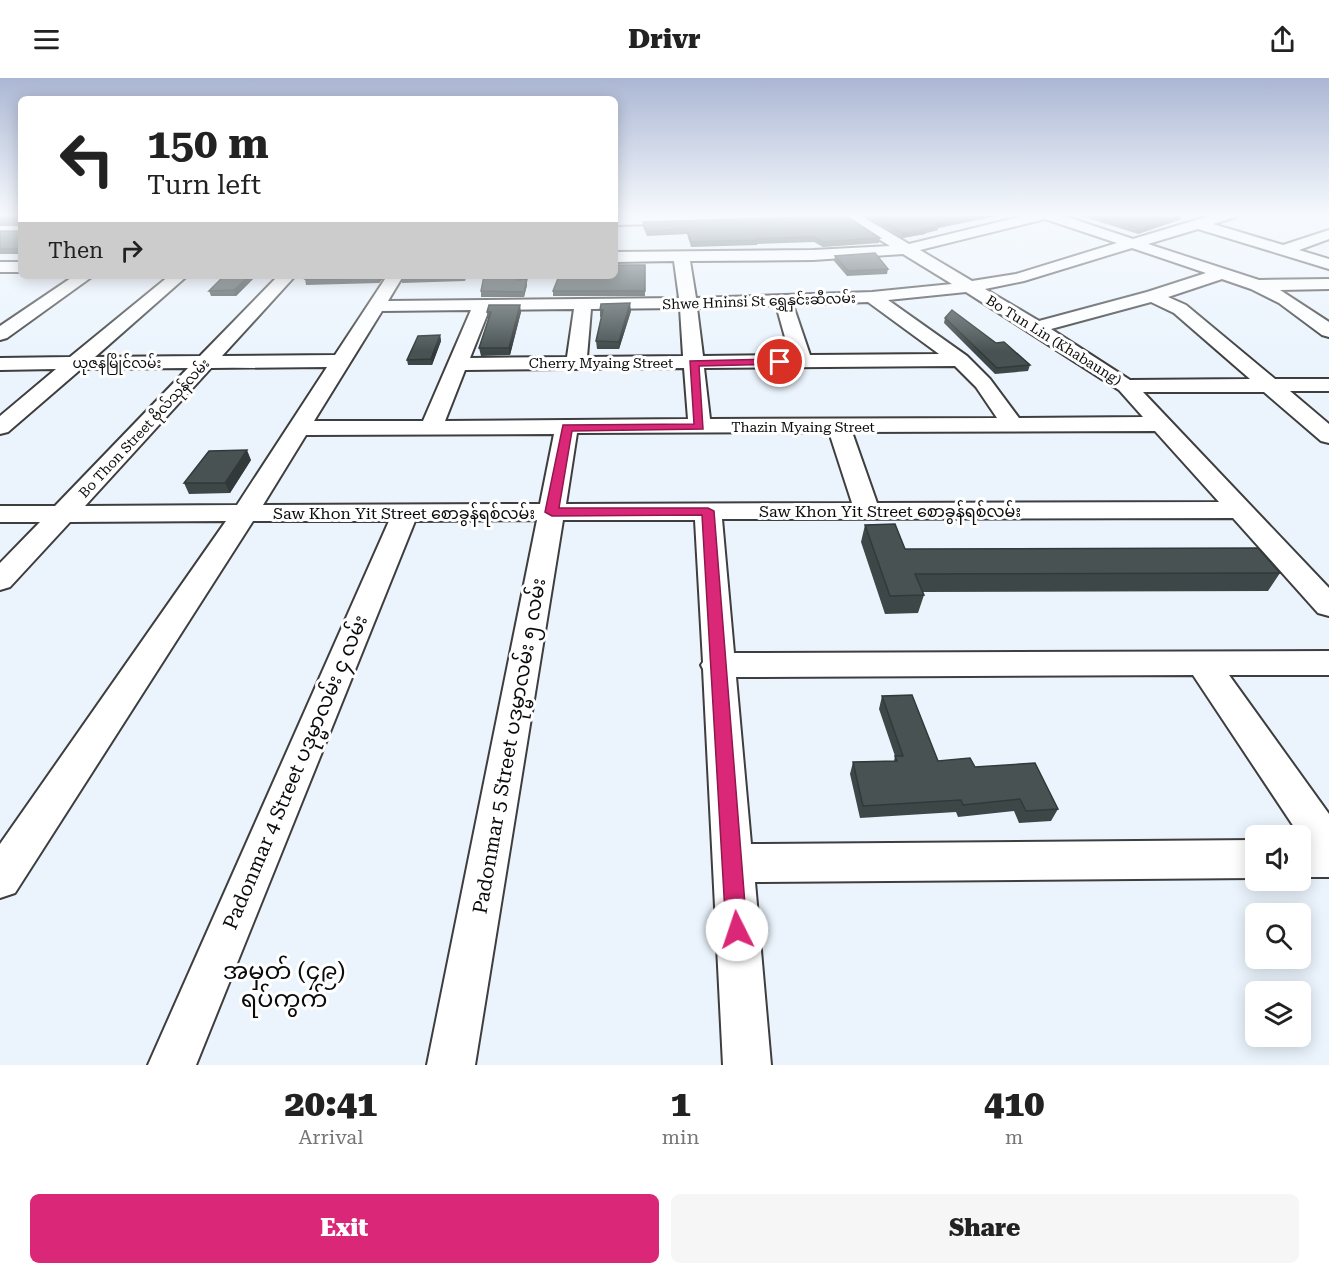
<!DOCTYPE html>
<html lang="en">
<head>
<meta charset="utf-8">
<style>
	body { margin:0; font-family:"Roboto Serif","Noto Sans Myanmar",serif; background:#f6f6f6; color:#222; height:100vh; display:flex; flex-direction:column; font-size:22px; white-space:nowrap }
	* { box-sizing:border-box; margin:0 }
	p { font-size:20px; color:#767676 }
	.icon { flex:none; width:33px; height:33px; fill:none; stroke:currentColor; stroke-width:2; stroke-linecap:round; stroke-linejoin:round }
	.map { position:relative; height:987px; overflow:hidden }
	.side { display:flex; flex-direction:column; background:#fff; flex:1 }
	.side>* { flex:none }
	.guide { position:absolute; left:18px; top:18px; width:600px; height:183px; border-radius:9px; box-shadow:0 3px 15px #0003; background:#fff; color:#222; overflow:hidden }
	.tools { position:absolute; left:1245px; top:747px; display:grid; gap:12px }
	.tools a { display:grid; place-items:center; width:66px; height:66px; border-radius:9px; background:#fff; box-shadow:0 3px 15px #0003; font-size:30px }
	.pin { position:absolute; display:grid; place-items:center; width:51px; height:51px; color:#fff; margin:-26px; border:3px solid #fff; border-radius:50%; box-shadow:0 2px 6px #0007 }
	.me { position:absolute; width:66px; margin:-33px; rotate:356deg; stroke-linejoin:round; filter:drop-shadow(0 0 4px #0008) }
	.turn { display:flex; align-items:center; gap:21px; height:126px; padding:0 30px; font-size:27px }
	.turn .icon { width:78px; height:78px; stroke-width:2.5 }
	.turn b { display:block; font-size:42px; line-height:51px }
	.then { display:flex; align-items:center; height:57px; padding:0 30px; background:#0003; gap:12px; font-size:22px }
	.eta { display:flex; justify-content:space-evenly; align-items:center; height:102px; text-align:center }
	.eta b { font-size:36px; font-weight:800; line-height:42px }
	.button { display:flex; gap:12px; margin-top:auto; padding:12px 30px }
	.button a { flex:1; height:69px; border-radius:9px; background:#db2777; color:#fff; font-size:24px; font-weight:800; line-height:69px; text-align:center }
	.button a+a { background:#f6f6f6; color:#222 }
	header { display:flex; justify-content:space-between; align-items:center; height:78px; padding:0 30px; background:#fff; font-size:27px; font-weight:800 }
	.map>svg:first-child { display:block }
</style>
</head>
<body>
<header><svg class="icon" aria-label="menu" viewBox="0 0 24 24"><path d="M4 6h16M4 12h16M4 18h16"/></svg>Drivr<svg class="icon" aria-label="share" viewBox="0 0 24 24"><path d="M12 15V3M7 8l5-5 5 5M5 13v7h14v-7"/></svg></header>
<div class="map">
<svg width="1329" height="987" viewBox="0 0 1329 987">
	<rect width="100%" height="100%" fill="#ebf4fd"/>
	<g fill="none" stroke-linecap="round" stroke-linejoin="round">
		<!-- minor casing -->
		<g stroke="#3e3e3e" stroke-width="4">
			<g id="minor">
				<path d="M 706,136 L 867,136 L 863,139 L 909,166 L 1031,136 L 1058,136 L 1133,161 L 1216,136 L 1238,136 L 1236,139 L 1213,146 L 1283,167 L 1329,152 L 1329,161 L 1299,172 L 1329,181 L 1329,191 L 1198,151 L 1148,166 L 1259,202 L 1329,201 L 1329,211 L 1280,212 L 1329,244 L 1329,259 L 1322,257 L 1279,225 L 1251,211 L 1222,201 L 1168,219 L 1186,227 L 1275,301 L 1329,301 L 1329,313 L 1290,313 L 1329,346 L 1329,365 L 1321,363 L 1264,314 L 1143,314 L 1329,510 L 1329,538 L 1318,535 L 1233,440 L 722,441 L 734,575 L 1329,573 L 1329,597 L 1229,597 L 1329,736 L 1329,799 L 1300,799 L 1300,758 L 1193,597 L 736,599 L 751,766 L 1256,762 L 1256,800 L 755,804 L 771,987 L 723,987 L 703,591 L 701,587 L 703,584 L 695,442 L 563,442 L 475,987 L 427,987 L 537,442 L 415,443 L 196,987 L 148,987 L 389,443 L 253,443 L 15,815 L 0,820 L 0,766 L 226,443 L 70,444 L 10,509 L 0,512 L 0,485 L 40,444 L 0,444 L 0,428 L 55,428 L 188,290 L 81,291 L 8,354 L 0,356 L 0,338 L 56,291 L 0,292 L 0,280 L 70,279 L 169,198 L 187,198 L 95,279 L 200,278 L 278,198 L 295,198 L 222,278 L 335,277 L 387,198 L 403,198 L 388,223 L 679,220 L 674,183 L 615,184 L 615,174 L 813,172 L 890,168 L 846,141 L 615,147 L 615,139 ZM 1045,141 L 1117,165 L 1016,196 L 972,203 L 920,172 ZM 1132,170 L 1206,195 L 1147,214 L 1039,243 L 985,211 L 1024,203 ZM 903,176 L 952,206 L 872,214 L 696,220 L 690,183 L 813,182 ZM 966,214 L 1119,312 L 1143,339 L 1019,340 L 990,301 L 967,278 L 888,222 ZM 868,224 L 939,276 L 810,277 L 793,227 ZM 1151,224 L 1174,235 L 1250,301 L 1130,302 L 1051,251 ZM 776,227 L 790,277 L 703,278 L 697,230 ZM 680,230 L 683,278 L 587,279 L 591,231 ZM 574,231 L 567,279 L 470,280 L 489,232 ZM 471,232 L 423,343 L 314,343 L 382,233 ZM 955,288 L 976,309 L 997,340 L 710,341 L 704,290 ZM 327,289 L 237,427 L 85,428 L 211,290 ZM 684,290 L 688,341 L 445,343 L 465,292 ZM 1155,353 L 1219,424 L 877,425 L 852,354 ZM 829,354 L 852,425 L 566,426 L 577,355 ZM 554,356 L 540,426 L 263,427 L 306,357 Z"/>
				<rect x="0" y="148" width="21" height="8"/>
				<rect x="0" y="184" width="21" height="10"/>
				<path d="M 74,198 L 93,198 L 7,260 L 0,262 L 0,248 Z"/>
			</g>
		</g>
		<!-- minor -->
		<use href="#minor" fill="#fff" fill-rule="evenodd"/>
	</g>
	<!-- wall -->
	<g fill="#3e4747">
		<path d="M 0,136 L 21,136 L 21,176 L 0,176 L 0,153 L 20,153 L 20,146 L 0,146 Z"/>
		<path d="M 867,136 L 1006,136 L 938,150 L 938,152 L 926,155 L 925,156 L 902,160 L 867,139 Z"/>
		<path d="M 1075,136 L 1177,136 L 1181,137 L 1179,142 L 1138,156 Z"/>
		<path d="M 643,144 L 880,160 L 879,165 L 823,169 L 814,164 L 757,166 L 757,167 L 691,169 L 687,156 L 647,158 L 643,149 Z"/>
		<path d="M 835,178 L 888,191 L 887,196 L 847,198 L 834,183 Z"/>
		<path d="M 645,187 L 645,218 L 553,218 L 553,213 Z"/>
		<path d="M 256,198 L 236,218 L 211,218 L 209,213 Z"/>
		<path d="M 385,198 L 379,205 L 306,207 L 305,201 Z"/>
		<path d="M 401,198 L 467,198 L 465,203 L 402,205 Z"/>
		<path d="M 484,198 L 517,198 L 517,202 L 527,201 L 527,207 L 524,219 L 481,219 L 481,213 Z"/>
		<path d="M 600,232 L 631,233 L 619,271 L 597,271 L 596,263 L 601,239 L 600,239 Z"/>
		<path d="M 487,234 L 521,234 L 510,277 L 481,278 L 479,270 L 488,241 Z"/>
		<path d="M 945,240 L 996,265 L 1030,287 L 1028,293 L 995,296 L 944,245 Z"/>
		<path d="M 440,257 L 441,263 L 432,287 L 408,287 L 407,282 Z"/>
		<path d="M 251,382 L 230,415 L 189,416 L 184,405 Z"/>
		<path d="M 865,447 L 905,471 L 1280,495 L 1268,513 L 922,514 L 924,517 L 918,535 L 885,536 L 861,464 Z"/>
		<path d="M 882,618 L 938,683 L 975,689 L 1058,731 L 1051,743 L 1019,745 L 1014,733 L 958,739 L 956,734 L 860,740 L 850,696 L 853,684 L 894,683 L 895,678 L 879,631 Z"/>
	</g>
	<!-- shaded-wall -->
	<g fill="#32393a">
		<path d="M 984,136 L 1006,136 L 938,150 L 938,152 L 926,155 L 925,156 L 902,160 L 903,155 L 924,150 L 934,146 Z"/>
		<path d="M 1181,137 L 1179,142 L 1138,156 L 1140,151 Z"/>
		<path d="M 249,198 L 256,198 L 236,218 L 234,212 Z"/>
		<path d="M 380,198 L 385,198 L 379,205 L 378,200 Z"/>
		<path d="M 527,201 L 527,207 L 524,219 L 524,214 Z"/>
		<path d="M 630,225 L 631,233 L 619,271 L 619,264 Z"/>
		<path d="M 520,227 L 521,234 L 510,277 L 509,270 Z"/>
		<path d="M 440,257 L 441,263 L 432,287 L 431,281 Z"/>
		<path d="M 247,372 L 251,382 L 230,415 L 225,405 Z"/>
	</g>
	<!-- building -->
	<g fill="#485253" stroke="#32393a" stroke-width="1.5">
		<path d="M 0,136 L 21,136 L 21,171 L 0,171 L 0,153 L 20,153 L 20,141 L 0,141 Z"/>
		<path d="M 871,136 L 984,136 L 934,146 L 939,148 L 924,150 L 926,151 L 903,155 Z"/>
		<path d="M 1091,136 L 1177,136 L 1181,137 L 1140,151 Z"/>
		<path d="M 846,138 L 880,160 L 823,164 L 814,159 L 756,161 L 757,162 L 691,164 L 687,151 L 647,153 L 643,144 Z"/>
		<path d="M 875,175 L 888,191 L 848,193 L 835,178 Z"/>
		<path d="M 615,187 L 645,187 L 645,213 L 553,213 L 559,198 L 615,198 Z"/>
		<path d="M 224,198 L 249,198 L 234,212 L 209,213 Z"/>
		<path d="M 307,198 L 380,198 L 378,200 L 305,201 Z"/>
		<path d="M 401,198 L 448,198 L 400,199 Z"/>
		<path d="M 484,198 L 516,198 L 516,202 L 527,201 L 524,214 L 481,213 Z"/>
		<path d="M 630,225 L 619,264 L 596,263 L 603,232 L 600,232 L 601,226 Z"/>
		<path d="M 489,227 L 520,227 L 509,270 L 479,270 L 491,234 L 487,234 Z"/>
		<path d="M 952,232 L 996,265 L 1004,264 L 1030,287 L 997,290 L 945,240 Z"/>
		<path d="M 440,257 L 431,281 L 407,282 L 418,258 Z"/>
		<path d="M 247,372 L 225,405 L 184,405 L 209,373 Z"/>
		<path d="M 895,446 L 905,471 L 1258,470 L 1280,495 L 915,496 L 924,517 L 890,518 L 865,447 Z"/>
		<path d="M 912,617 L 938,683 L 970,680 L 975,689 L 1035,685 L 1058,731 L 1026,733 L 1020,721 L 963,727 L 961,722 L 863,728 L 853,684 L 897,683 L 895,678 L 903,678 L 882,618 Z"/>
	</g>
	<!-- sky -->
	<linearGradient id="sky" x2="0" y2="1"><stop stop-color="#abb6d3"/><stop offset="0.5" stop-color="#f6fafe"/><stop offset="1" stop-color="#f6fafe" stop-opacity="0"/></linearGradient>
	<rect width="1329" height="274" fill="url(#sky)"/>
	<!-- route -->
	<path fill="#db2777" stroke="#8e194d" stroke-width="1.5" d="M 780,281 L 784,282 L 784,286 L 699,288 L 703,351 L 572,353 L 559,430 L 708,430 L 714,433 L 747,852 L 744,859 L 737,862 L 729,859 L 726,852 L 702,437 L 552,438 L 545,434 L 563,347 L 694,346 L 690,283 Z"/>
	<g text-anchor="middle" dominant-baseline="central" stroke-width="6" stroke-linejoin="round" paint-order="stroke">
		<!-- far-street labels -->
		<g font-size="14" fill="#0b0b0b" stroke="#fff">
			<text transform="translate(759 223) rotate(-2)">Shwe Hninsi St ရွှေနှင်းဆီလမ်း</text>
			<text transform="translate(1054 262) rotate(32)">Bo Tun Lin (Khabaung)</text>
			<text x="117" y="285">ယုဇနမြိုင်လမ်း</text>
			<text x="601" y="285">Cherry Myaing Street</text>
			<text x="803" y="349">Thazin Myaing Street</text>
			<text transform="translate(144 350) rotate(-47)">Bo Thon Street ဗိုလ်သုန်လမ်း</text>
		</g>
		<!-- street labels -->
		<g font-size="16" fill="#0b0b0b" stroke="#fff">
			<text x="890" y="433">Saw Khon Yit Street စောခွန်ရစ်လမ်း</text>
			<text x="404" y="435">Saw Khon Yit Street စောခွန်ရစ်လမ်း</text>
		</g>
		<!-- near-street labels -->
		<g font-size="20" fill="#0b0b0b" stroke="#fff">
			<text transform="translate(509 668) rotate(-80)">Padonmar 5 Street ပဒုမ္မာလမ်း ၅ လမ်း</text>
			<text transform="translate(295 694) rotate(-67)">Padonmar 4 Street ပဒုမ္မာလမ်း ၄ လမ်း</text>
		</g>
		<!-- near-quarter labels -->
		<g font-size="24" fill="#0b0b0b" stroke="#fff">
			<text x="284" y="893">အမှတ် (၄၉)<tspan x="284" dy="28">ရပ်ကွက်</tspan></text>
		</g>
	</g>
</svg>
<div class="tools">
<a><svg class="icon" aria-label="sound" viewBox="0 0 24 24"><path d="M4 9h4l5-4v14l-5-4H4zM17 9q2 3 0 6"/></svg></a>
<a><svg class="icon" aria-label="search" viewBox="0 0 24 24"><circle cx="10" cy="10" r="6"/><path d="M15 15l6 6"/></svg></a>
<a><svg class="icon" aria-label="layers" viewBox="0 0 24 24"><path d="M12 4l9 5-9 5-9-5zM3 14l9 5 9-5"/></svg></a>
</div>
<div class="pin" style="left:780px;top:284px;background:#d93025"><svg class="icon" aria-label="arrive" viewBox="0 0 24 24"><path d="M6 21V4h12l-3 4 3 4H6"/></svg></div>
<svg class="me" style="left:737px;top:852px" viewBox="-20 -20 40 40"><circle r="19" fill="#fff"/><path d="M0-13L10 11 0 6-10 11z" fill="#db2777"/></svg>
<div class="guide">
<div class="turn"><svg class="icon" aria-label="left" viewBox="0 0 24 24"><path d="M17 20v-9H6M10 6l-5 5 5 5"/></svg><div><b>150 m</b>Turn left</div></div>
<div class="then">Then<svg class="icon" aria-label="right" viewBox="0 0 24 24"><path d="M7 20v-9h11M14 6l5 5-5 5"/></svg></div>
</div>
</div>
<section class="side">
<div class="eta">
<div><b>20:41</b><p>Arrival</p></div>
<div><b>1</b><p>min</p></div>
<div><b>410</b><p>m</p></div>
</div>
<div class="button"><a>Exit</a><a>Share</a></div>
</section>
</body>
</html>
